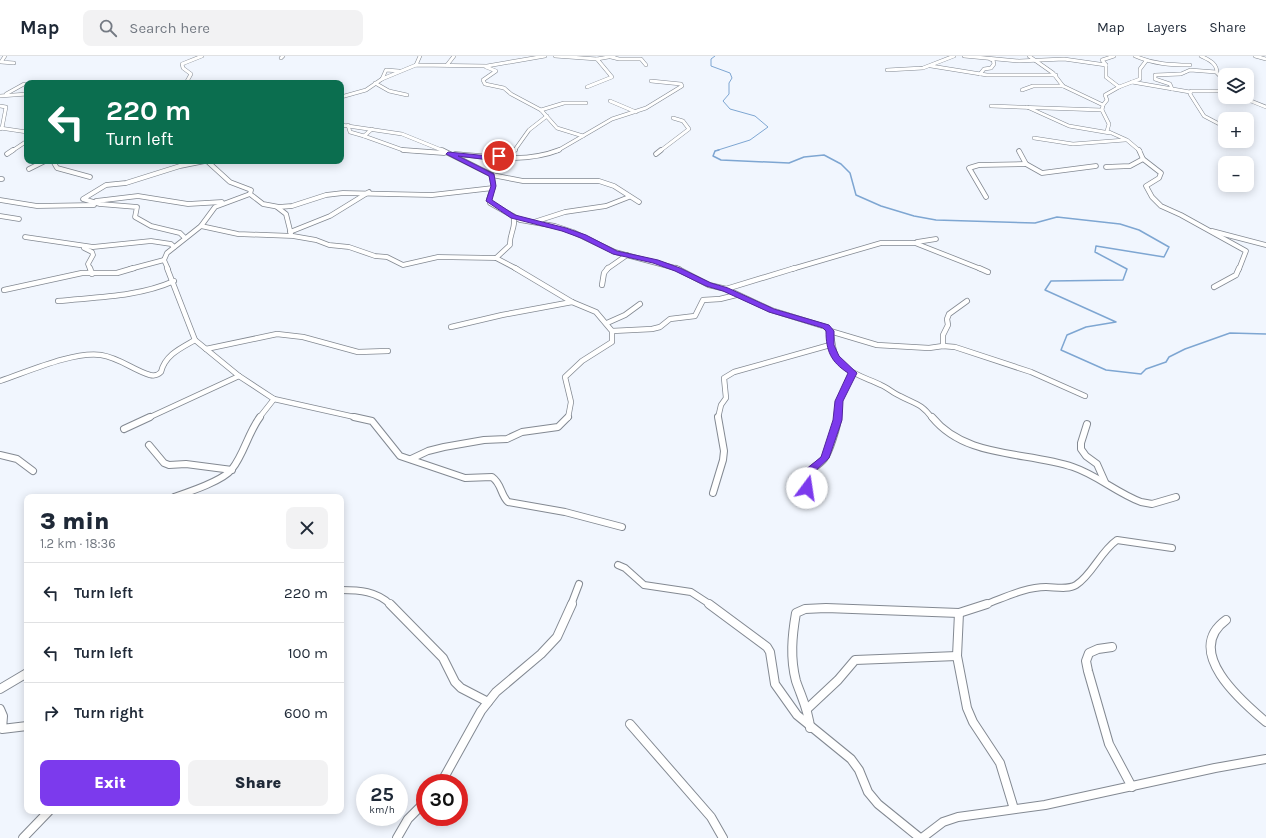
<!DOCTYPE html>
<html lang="en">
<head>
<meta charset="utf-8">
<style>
	body { margin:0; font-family:Karla,sans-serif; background:#f2f2f3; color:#1f2937; height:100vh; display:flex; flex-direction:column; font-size:15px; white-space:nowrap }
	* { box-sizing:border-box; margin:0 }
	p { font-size:13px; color:#747a83 }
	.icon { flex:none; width:22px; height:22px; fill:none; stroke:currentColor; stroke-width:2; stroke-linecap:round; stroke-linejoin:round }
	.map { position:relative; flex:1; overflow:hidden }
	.details { position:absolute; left:24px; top:438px; width:320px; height:320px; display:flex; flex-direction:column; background:#fff; border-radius:8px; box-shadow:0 2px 10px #0003 }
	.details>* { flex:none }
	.banner { position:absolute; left:24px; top:24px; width:320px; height:84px; border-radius:8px; box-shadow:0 2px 10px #0003; background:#0b6e4f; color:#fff; overflow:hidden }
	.buttons { position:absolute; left:1218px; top:12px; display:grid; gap:8px }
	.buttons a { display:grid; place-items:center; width:36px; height:36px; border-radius:8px; background:#fff; box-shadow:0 2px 10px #0003; font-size:20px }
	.speed { position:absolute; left:356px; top:718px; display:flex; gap:8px; font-size:20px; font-weight:700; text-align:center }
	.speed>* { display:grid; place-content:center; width:52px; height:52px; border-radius:50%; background:#fff; box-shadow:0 2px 10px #0003; line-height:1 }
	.speed small { font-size:10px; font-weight:400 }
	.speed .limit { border:6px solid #d22; background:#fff; color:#111 }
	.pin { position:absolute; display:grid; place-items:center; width:34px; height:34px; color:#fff; margin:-17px; border:2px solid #fff; border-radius:50%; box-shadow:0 1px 4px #0007 }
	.me { position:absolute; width:44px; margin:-22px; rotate:14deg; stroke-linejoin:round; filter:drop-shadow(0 0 3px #0008) }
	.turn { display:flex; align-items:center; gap:14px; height:84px; padding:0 16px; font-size:18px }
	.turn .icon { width:52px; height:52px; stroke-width:2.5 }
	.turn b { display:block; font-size:28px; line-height:34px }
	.round { display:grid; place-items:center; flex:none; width:42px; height:42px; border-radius:8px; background:#f2f2f3 }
	.summary { display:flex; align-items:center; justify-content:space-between; height:68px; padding:0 16px }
	h1 { font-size:24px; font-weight:800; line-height:30px }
	.action { display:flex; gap:8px; margin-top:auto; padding:8px 16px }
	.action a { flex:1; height:46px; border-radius:8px; background:#7c3aed; color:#fff; font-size:16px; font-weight:800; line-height:46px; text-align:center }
	.action a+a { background:#f2f2f3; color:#1f2937 }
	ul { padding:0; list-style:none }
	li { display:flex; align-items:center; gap:12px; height:60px; padding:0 16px; border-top:1px solid #e0e1e3 }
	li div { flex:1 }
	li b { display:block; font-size:15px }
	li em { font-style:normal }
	header { display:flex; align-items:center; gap:24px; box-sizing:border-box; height:56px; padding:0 20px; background:#fff; border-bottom:1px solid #e0e1e3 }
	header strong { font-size:19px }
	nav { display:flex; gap:22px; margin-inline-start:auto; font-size:14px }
	.search { width:280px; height:36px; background:#f2f2f3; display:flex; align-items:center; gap:10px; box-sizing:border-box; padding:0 14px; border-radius:8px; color:#747a83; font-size:15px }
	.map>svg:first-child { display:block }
</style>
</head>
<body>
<header>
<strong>Map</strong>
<div class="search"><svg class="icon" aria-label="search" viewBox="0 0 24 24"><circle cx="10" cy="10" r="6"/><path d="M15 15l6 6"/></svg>Search here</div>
<nav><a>Map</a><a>Layers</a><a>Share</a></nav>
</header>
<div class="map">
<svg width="1266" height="782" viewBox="0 0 1266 782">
	<rect width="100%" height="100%" fill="#f1f6fe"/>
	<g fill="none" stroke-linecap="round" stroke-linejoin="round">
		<!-- stream-far1 -->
		<path stroke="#7ea6d2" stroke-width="1" d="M 715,0 L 711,3 L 711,10 L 730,17 L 732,22 L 729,27 L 729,38 L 723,45 L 730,53 L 755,60 L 768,71 L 750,84 L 715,95"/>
		<!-- stream -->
		<path stroke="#7ea6d2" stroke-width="1.5" d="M 719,94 L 715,95 L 713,100 L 721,104 L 789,107 L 804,101 L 824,99 L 841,108 L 850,117 L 856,139 L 881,150 L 914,160 L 936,164 L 1035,167 L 1057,161 L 1120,168 L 1139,174 L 1169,191 L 1164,201 L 1096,190 L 1095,196 L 1127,213 L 1123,224 L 1051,225 L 1045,234 L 1116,266 L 1086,271 L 1067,279 L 1061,294 L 1106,314 L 1141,318 L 1146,313 L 1166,306 L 1169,301 L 1185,293 L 1230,277 L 1266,278"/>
		<!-- minor-far4 casing -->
		<g stroke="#838992" stroke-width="4">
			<g id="minor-far4">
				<path d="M 5,0 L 1,6 L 14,7"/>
				<path d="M 555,0 L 597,3 L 614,0"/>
				<path d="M 964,0 L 1019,5 L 1064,3 L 1106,9"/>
				<path d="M 1029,0 L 1053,17 L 1063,30 L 1103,49 L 1102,54 L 1109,68 L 1107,75 L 1127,84 L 1140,95"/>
				<path d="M 1135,0 C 1153,8 1171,9 1190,9"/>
				<path d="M 1201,0 C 1209,4 1217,7 1217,17 L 1225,25"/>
				<path d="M 1255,0 L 1266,3"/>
				<path d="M 611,1 L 619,3 L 641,3 L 646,9"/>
				<path d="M 281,2 L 283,0"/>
				<path d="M 416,9 L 420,0"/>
				<path d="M 447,9 L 454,0"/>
				<path d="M 931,10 L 987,19 L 1056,19"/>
				<path d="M 486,11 L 496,15 L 483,24 L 485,28 L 504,32 L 511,38 L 541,54 L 557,72 L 583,80"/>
				<path d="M 887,14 L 923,12 L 954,0"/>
				<path d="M 980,18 L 984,13 L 991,12 L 994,8 L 993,4 L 990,3"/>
				<path d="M 382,23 L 386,14 L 399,15"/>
				<path d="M 1132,26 L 1190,36"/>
				<path d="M 186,27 L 191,18 L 183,12 L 182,8 L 202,0"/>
				<path d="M 375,27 L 389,35 L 407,39"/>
				<path d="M 587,31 L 612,21 L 597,3"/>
				<path d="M 1119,31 L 1140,23 L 1140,13 L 1146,5"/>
				<path d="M 1172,33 L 1170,28 L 1155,23 L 1155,19 L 1181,18 L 1190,14 L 1216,16"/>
				<path d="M 1022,34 L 1033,30 L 1063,30"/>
				<path d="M 1225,35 L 1191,35 L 1190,38 L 1204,60 L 1225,71"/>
				<path d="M 6,38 L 24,28"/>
				<path d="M 0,40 L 27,38"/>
				<path d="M 341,41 L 366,34 L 382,23 L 416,9 L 487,10 L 545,0"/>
				<path d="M 1241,41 L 1266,51"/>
				<path d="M 610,45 L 636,56"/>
				<path d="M 1103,49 L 1107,44 L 1105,39 L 1119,31 L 1106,21 L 1106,9 L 1102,4 L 1114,0"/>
				<path d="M 0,50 L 6,51 L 2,72 L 0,73"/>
				<path d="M 991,50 L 1102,54"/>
				<path d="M 1027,51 L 1069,70 L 1110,77"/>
				<path d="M 541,54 L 564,47 L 586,47"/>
				<path d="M 341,69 L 402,78 L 444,95"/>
				<path d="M 348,69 L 350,76 L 364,80"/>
				<path d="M 0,72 L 27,76"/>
				<path d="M 372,73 L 364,80 L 403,94 L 415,95"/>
				<path d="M 1034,82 L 1073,88 L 1125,84"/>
				<path d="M 12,95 L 27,85"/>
				<path d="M 514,95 L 529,74 L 547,60"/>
				<path d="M 557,95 L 612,63 L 646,52 L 682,30 L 681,28 L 651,25"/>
				<path d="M 660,95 L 689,73 L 683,65 L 673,62"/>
			</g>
		</g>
		<!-- minor-far3 casing -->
		<g stroke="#838992" stroke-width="5.5">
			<g id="minor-far3">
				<path d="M 403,94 L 444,97"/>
				<path d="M 442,94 L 492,119 L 493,130 L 489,143 L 490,147 L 520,164 L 555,170 L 573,176 L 615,196 L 679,213"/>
				<path d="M 1139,94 L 1143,103 L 1161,117 L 1159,122 L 1146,130 L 1152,141 L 1161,150 L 1181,159 L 1246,195 L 1239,213"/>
				<path d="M 1019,95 L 1026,108 L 1042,117 L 1096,110"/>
				<path d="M 7,98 L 13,94"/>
				<path d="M 455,98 C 490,101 526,107 559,94"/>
				<path d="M 656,98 L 661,94"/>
				<path d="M 497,101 L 515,94"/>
				<path d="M 53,105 L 57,112 L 90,121"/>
				<path d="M 207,105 L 230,126 L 251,134 L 250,138 L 263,148 L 279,151 L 292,150 L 326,139 L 343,137 L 432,139 L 493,132"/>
				<path d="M 1106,111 L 1130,110 L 1143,103"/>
				<path d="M 29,113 L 45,105"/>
				<path d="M 492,119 L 523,125 L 599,125 L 614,130 L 639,146"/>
				<path d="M 0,123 L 2,123"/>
				<path d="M 986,141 L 969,112 L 979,109 L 1026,108"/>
				<path d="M 0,144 L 37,150 L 94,149"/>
				<path d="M 96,145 L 138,140 L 188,148 L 222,146"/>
				<path d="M 277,151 L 286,158 L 291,178"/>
				<path d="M 0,160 L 19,163"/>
				<path d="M 513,160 C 517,170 509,178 510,189 L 496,202 L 517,213"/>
				<path d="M 534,166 L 565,156 L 606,150 L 629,141"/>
				<path d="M 201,170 L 238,178 L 293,180 L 316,184 L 329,189 L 349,191 L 375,200 L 387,201 L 403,209 L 438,201 L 496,202"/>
				<path d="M 1212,175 L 1266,189"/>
				<path d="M 290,176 L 330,160 L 369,136"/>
				<path d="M 25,181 L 93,191 L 151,185 L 171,188 L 174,191"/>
				<path d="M 185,182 L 180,177 L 151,170 L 135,161 L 137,151 L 100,148 L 83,143 L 106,129 L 126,127 L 180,110 L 205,105"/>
				<path d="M 917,186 L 936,183"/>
				<path d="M 84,192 L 92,196 L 93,199 L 88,208 L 90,213"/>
				<path d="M 130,213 L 164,204"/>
				<path d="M 168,213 L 164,204 L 167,197 L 201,170 L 215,151 L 250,138"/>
				<path d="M 607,213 L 627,199"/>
				<path d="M 792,213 L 881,187 L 915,187 L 981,213"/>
			</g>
		</g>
		<!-- minor-far2 casing -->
		<g stroke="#838992" stroke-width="6">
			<g id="minor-far2">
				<path d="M 90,212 L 92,218"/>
				<path d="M 167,212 L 195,284 L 239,320 L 274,343 L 359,362"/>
				<path d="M 515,212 L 572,246 L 596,256 L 612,275 L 612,286 L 582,305 L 565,321 L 571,346 L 568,362"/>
				<path d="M 676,212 L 709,229 L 726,233 L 771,254 L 826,271 C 837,282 827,297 845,311 C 856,320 869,323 881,329 C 888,332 893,337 900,340 C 915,348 921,347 932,362"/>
				<path d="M 979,212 L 988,216"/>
				<path d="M 602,229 L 604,217 L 608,212"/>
				<path d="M 1214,231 L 1236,219 L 1239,212"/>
				<path d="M 726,233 L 795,212"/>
				<path d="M 4,234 L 82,217 L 117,217 L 134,212"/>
				<path d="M 58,245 C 97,241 138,241 174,225"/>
				<path d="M 607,267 L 625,259 L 640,248"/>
				<path d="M 451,271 L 502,259 L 572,246"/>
				<path d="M 612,275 L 652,273 L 660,271 L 670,263 L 695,260 L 703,244 L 720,243 L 736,239"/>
				<path d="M 830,275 L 877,289 L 929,292 L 943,290 L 955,291 L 1031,316 L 1085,340"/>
				<path d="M 943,290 L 943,279 L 948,269 L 947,263 L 949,258 L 967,245"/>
				<path d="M 206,293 L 277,278 L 303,281 L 358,296 L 388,295"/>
				<path d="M 0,325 C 27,316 74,295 101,299 C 120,302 133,314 150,319 C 154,320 158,319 161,316 C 165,299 181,292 195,284"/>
				<path d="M 148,362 L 239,320"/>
				<path d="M 259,362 L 274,343"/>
				<path d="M 718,362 L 721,349 L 726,342 L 724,322 L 734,316 L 830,289"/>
				<path d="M 838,362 L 839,345 L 853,317"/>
			</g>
		</g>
		<!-- minor-far1 casing -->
		<g stroke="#838992" stroke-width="8">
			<g id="minor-far1">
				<path d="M 354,361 L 372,365 L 400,400 L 465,422 L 492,421 C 502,428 500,438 508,446 L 565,456 L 622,471"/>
				<path d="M 932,361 C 966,403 1026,395 1073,411 C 1097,419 1117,437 1141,446 L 1152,448 L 1176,441"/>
				<path d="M 1087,368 L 1081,387 L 1081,393 L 1086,400 L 1097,408 L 1105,426"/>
				<path d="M 124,373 L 150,361"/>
				<path d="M 149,389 L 164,407 L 169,409 L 186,408 L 232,414"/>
				<path d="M 0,399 L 17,403 L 33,415"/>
				<path d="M 411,403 L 428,395 L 444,391 L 484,384 L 507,383 L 522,376 L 558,371 L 568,361"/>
				<path d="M 713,437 L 723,404 L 724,395 L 718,361"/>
				<path d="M 800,439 L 807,432 C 802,413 815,414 824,403 C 829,397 838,369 838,361"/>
				<path d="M 174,441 C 189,436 223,425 232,413 C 244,398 248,377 260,361"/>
				<path d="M 618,509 L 625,512 L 644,529 L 691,536 L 711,549"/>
				<path d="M 341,534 C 359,534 377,535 391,549"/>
				<path d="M 571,549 L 579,528"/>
				<path d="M 984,549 C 1004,542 1025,531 1046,531 C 1055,531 1068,534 1076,529 C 1092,519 1100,496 1117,484 L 1172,492"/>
			</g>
		</g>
		<!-- minor casing -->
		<g stroke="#838992" stroke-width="10">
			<g id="minor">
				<path d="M 390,548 L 443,602 L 455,626 L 461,632 L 488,646"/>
				<path d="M 709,548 L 767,591 L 770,596 L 775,628 L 797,659 L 851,703 L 859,714 L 868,736 L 878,748 L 920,782"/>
				<path d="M 987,548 L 959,557 L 957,600 L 967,652 L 973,666 L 1000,707 L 1014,753"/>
				<path d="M 1226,564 C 1183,595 1241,645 1266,666"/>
				<path d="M 1112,591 L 1098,593 L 1089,597 L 1086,605 L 1088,615 L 1109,688 L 1132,731"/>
				<path d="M 0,633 L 27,617"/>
				<path d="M 0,653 L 3,660 L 2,673 L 27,670"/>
				<path d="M 807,653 L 838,624 L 855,604 L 957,600"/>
				<path d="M 630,668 L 711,761 L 723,782"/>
				<path d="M 810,672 C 809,655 801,640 796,625 C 790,602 792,580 796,557 L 805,553 L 826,552 L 959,557"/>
				<path d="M 441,727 L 481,655 L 496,636 L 541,598 L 557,581 L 572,548"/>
				<path d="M 23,782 L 49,755"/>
				<path d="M 397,782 L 408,763 L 425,746"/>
				<path d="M 922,782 L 943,766 L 958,761 L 1045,749 L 1215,712 L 1266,703"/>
			</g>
		</g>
		<!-- minor-far4 -->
		<use href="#minor-far4" stroke="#fff" stroke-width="3"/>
		<!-- minor-far3 -->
		<use href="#minor-far3" stroke="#fff" stroke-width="4"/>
		<!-- minor-far2 -->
		<use href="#minor-far2" stroke="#fff" stroke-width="4.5"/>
		<!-- minor-far1 -->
		<use href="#minor-far1" stroke="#fff" stroke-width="6"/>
		<!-- minor -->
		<use href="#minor" stroke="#fff" stroke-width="8"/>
	</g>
	<!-- route -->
	<path fill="#7c3aed" stroke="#51269a" d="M 448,96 L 489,100 L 501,99 L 501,101 L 489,104 L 458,100 L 494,118 L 496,130 L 492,144 L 515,159 L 566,172 L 586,179 L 617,195 L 658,204 L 680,212 L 711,227 L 728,232 L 774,253 L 829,269 L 834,275 L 834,289 L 839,300 L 857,317 L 843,345 L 842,364 L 829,402 L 812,418 L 809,424 L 811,432 L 810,434 L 803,434 L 800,424 L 805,414 L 821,401 L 833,364 L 835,345 L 848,317 C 831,306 826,295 826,275 L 823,272 L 769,256 L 723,235 L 706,230 L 675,215 L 653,207 L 613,198 L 581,182 L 562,175 L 511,162 L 486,145 L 491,130 L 489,120 L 446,98 Z"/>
</svg>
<div class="buttons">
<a><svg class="icon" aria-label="layers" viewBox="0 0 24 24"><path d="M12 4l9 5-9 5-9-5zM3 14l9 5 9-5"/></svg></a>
<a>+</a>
<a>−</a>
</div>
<div class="speed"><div>25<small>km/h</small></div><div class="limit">30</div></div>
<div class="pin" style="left:499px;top:100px;background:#d93025"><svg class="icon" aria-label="arrive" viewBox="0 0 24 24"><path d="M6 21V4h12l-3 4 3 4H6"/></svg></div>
<svg class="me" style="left:807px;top:432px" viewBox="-20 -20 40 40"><circle r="19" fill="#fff"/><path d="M0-13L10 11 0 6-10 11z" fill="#7c3aed"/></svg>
<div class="banner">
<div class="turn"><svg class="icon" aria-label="left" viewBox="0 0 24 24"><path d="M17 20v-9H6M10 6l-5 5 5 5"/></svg><div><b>220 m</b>Turn left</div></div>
</div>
<section class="details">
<div class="summary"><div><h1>3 min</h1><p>1.2 km · 18:36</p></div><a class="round"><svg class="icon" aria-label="close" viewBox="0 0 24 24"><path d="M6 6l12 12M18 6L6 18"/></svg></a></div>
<ul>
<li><svg class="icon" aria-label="left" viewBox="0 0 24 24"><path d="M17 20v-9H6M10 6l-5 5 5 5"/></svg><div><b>Turn left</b></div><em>220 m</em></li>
<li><svg class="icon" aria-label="left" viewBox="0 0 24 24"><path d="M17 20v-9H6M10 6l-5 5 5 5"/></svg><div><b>Turn left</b></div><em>100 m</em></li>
<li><svg class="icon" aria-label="right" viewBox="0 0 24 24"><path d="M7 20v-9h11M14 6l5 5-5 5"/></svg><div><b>Turn right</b></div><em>600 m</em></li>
</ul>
<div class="action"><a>Exit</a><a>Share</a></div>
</section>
</div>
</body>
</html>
